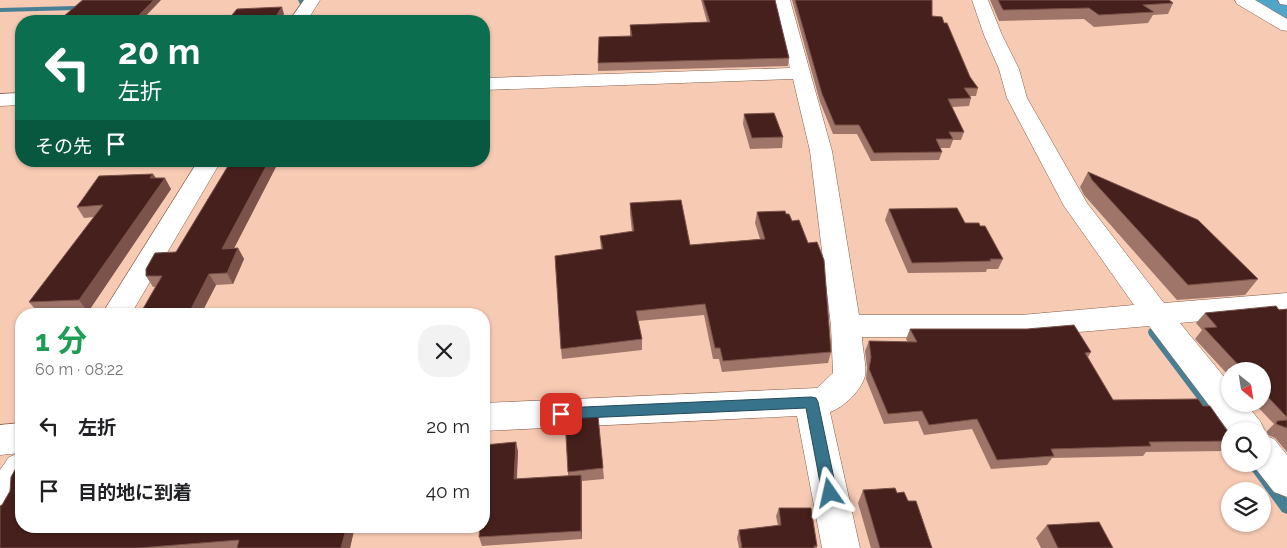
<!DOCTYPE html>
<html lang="ja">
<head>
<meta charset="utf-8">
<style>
	body { margin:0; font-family:Raleway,"Noto Sans JP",sans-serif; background:#f2f2f2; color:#202124; height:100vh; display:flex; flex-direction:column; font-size:19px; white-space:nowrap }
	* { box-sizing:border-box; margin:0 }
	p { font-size:16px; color:#757577 }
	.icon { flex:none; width:28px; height:28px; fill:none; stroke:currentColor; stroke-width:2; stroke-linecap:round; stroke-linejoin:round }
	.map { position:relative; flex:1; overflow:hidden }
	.side { position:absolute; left:15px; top:308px; width:475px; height:225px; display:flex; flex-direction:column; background:#fff; border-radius:20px; box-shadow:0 1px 4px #0004 }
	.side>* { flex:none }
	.banner { position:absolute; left:15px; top:15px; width:475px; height:152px; border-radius:20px; box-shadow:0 1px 4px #0004; background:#0b6e4f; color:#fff; overflow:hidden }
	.needle { width:32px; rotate:150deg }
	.fabs { position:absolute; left:1221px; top:362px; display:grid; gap:10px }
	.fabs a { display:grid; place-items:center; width:50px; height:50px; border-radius:50%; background:#fff; box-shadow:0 1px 4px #0004; font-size:25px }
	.pin { position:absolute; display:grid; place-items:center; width:42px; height:42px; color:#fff; margin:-21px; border-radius:10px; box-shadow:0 2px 8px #0006 }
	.me { position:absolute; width:55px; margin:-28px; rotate:349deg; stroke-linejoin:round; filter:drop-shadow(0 0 4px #0008) }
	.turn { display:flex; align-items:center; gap:18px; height:105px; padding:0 20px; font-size:22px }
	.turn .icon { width:65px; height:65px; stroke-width:2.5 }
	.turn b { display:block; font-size:35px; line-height:42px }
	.then { display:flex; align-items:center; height:48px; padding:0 20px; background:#0003; gap:10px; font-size:19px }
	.round { display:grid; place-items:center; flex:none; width:52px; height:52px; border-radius:20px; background:#f2f2f2 }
	.headline { display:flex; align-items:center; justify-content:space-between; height:85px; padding:0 20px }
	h1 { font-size:30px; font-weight:700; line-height:38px; color:#1e9e55 }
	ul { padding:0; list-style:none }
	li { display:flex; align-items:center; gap:15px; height:65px; padding:0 20px }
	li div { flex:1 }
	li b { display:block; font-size:19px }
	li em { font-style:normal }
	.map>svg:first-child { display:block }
</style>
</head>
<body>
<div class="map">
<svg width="1287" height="548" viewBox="0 0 1287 548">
	<rect width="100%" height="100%" fill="#f7cab4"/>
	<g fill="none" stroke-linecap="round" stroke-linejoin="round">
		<!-- stream -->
		<g fill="#477f95" fill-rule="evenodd">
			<path d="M 82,0 L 89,0 L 77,10 L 0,12 L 0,8 L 75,6 Z"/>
			<path d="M 298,0 L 304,0 L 306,4 L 295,21 L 289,21 L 300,4 Z"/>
			<path d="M 1153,328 L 1157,329 L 1234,429 L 1235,431 L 1230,431 L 1230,438 L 1226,437 L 1149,335 L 1148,332 L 1149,329 Z"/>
			<path d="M 1247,464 L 1260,464 L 1287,498 L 1287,514 L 1282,512 Z"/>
		</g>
		<!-- river -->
		<path fill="#4fa6c9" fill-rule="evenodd" d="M 1250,0 L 1287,0 L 1287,23 C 1272,19 1258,13 1250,0 Z"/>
		<!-- minor casing -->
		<g stroke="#855e4b" stroke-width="1">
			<g id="minor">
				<path d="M 304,0 L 320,0 L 307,21 L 289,21 Z"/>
				<path d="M 774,0 L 790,0 L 832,151 L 859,315 L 1021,315 L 1134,305 L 1064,206 L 1007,98 L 999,69 L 984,35 L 972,0 L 988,0 L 1002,35 L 1019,69 L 1027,98 L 1087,203 L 1164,303 L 1287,293 L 1287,313 L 1180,323 L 1230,384 L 1230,404 L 1246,404 L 1260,421 L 1265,431 L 1263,435 L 1274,439 L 1287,455 L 1287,497 L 1274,492 L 1252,464 L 1262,464 L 1262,431 L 1230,431 L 1230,433 L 1149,326 L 1021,337 L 862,337 C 862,347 867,367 865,376 C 861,391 843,408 830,412 L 860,548 L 822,548 L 797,416 L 484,431 L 484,403 L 817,388 L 833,373 L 831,326 L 810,151 L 793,79 L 484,90 L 484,78 L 790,68 Z"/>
				<path d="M 1235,0 L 1255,0 L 1287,19 L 1287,31 L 1281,30 L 1237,4 Z"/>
				<path d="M 1278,0 L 1287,0 L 1287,5 L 1280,4 Z"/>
				<path d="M 21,93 L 21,105 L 0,106 L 0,94 Z"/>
				<path d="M 198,161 L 221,161 L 131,314 L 102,314 Z"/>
				<path d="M 21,423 L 21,500 L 13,514 L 0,519 L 0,470 L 9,457 L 20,453 L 0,455 L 0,425 Z"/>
			</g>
		</g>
		<!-- minor -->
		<use href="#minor" fill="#fff" fill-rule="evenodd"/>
	</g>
	<!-- wall -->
	<g fill="#9e7568">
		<path d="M 701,0 L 775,0 L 789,58 L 788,66 L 598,71 L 598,63 L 630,36 L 630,25 L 707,22 Z"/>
		<path d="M 792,0 L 932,0 L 932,16 L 970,77 L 978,88 L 976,96 L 970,96 L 971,98 L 969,106 L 952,107 L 964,132 L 961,140 L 953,140 L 950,148 L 940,148 L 942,152 L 939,160 L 871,161 L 857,134 L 833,134 L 820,102 Z"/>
		<path d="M 990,0 L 1169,0 L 1173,3 L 1168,14 L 1153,15 L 1148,23 L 1094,27 L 1084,19 L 999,21 Z"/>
		<path d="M 744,114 L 783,137 L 782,148 L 750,149 L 743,124 Z"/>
		<path d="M 231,161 L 279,161 L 234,248 L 238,248 L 244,259 L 233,284 L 216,285 L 201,314 L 140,314 L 155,287 L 153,287 L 146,276 L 176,252 Z"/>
		<path d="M 1088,172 L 1258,279 L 1245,295 L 1177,300 L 1084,195 L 1080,187 Z"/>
		<path d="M 153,174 L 156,178 L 171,189 L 88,312 L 39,314 L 29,302 L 94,217 L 84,218 L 77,207 Z"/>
		<path d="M 630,203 L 690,245 L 760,239 L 755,223 L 757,212 L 831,352 L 828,363 L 722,372 L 719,359 L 713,359 L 704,315 L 638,321 L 642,339 L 642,350 L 562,359 L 561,349 L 601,250 L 600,236 L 632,232 L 630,213 Z"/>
		<path d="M 889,209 L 965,223 L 1003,259 L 998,269 L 987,269 L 986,272 L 908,273 L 885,220 Z"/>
		<path d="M 1287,309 L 1287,452 L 1275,438 L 1266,434 L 1267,431 L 1274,424 L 1255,404 L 1262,404 L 1262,371 L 1230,371 L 1230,377 L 1195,339 L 1202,330 L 1196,323 L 1205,313 Z"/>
		<path d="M 910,329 L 1091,352 L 1088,357 L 1113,400 L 1203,406 L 1230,435 L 1230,446 L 1224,451 L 1146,452 L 1143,456 L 1052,458 L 1047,465 L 991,469 L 972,429 L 924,435 L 918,421 L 884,424 L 866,379 L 867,367 L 865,351 L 869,341 L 908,342 L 906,339 Z"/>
		<path d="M 598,416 L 604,479 L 582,481 L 582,539 L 482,546 L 479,537 L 484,526 L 484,445 L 518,451 L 517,479 L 568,476 L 568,472 Z"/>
		<path d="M 863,490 L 897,493 L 908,501 L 932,548 L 871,548 L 858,503 Z"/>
		<path d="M 2,505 L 21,526 L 355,526 L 350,548 L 0,548 Z"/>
		<path d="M 779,508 L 817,546 L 817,548 L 739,548 L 737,538 L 739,530 L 778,526 L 776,516 Z"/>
		<path d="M 1047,525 L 1113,548 L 1041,548 L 1036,538 Z"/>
	</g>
	<!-- shaded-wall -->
	<g fill="#7b534a">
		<path d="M 154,0 L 161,0 L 141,21 L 133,21 Z"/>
		<path d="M 282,7 L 284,14 L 279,21 L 273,21 Z"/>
		<path d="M 269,161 L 279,161 L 228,260 L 222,249 Z"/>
		<path d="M 153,174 L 160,185 L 165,178 L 171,189 L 88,312 L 79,300 Z"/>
		<path d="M 238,248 L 244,259 L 233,284 L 227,273 Z"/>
		<path d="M 209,274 L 216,285 L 201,314 L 190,314 L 189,313 Z"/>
		<path d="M 516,442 L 518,451 L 516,488 L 514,479 Z"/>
		<path d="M 581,475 L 582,484 L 582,539 L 581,531 Z"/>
		<path d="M 347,526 L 355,526 L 350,548 L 341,548 Z"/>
	</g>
	<!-- building -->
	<g fill="#46201c" stroke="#7b534a">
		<path d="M 83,0 L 154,0 L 133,21 L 58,21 Z"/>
		<path d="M 703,0 L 775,0 L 789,58 L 598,63 L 599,37 L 632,36 L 630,25 L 710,22 Z"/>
		<path d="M 795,0 L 932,0 L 932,16 L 942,17 L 944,23 L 947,23 L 970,77 L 978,88 L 964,88 L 971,98 L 948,99 L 964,132 L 949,132 L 953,139 L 936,139 L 942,152 L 874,153 L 859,125 L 835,125 L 822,94 Z"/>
		<path d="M 998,0 L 1169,0 L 1173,3 L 1143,5 L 1154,12 L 1099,15 L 1089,8 L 1003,10 Z"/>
		<path d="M 282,7 L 273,21 L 227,21 L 237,9 Z"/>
		<path d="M 774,113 L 783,137 L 752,138 L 744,114 Z"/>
		<path d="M 231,161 L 269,161 L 222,249 L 238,248 L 227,273 L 209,274 L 189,313 L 166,314 L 140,314 L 162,276 L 146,276 L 146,269 L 155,253 L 176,252 Z"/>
		<path d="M 1088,172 L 1198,220 L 1258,279 L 1188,285 L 1092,180 Z"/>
		<path d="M 153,174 L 150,178 L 165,178 L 79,300 L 29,302 L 103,205 L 77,207 L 99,176 Z"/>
		<path d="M 681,200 L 690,245 L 765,239 L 757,212 L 785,211 L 786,214 L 789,214 L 792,221 L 799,220 L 808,243 L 817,242 L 824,260 L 831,352 L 723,361 L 720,348 L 715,348 L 705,304 L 636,311 L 642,339 L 561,349 L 555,256 L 603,249 L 600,236 L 634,231 L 630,203 Z"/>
		<path d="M 957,208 L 965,223 L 979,223 L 980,226 L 985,226 L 1003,259 L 990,259 L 991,261 L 912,263 L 889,209 Z"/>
		<path d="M 1276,306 L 1279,310 L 1287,309 L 1287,417 L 1262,391 L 1262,371 L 1244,371 L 1204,328 L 1217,327 L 1205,313 Z"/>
		<path d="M 1074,325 L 1091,352 L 1085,353 L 1113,400 L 1198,399 L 1203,406 L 1210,406 L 1230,435 L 1230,441 L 1149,442 L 1151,446 L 1051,449 L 1054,456 L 997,460 L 977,419 L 929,425 L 922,411 L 888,414 L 869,369 L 871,357 L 869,341 L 917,342 L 910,329 L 1027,329 Z"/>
		<path d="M 598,416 L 603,468 L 568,472 L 565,418 Z"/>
		<path d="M 1287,420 L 1287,428 L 1276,424 L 1277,421 Z"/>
		<path d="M 516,442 L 514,479 L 581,475 L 581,531 L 479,537 L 480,526 L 484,526 L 484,495 L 485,484 L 484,484 L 484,445 Z"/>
		<path d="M 21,459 L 21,526 L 347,526 L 341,548 L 237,548 L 239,540 L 138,548 L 0,548 L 0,506 L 2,505 L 10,491 L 11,477 Z"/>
		<path d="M 895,488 L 897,493 L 904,492 L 908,501 L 916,501 L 932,548 L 880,548 L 863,490 Z"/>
		<path d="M 779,508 L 811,508 L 817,546 L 814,546 L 814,548 L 742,548 L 739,530 L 781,525 Z"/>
		<path d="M 1099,522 L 1113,548 L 1058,548 L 1047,525 Z"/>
	</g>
	<!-- route -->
	<path fill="#37738b" stroke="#244b5a" d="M 811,397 L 816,398 L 818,402 L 837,493 L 835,498 L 830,500 L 824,498 L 822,493 L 806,408 L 561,419 L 556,418 L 554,414 L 556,409 L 561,408 Z"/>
</svg>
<div class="fabs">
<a><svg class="needle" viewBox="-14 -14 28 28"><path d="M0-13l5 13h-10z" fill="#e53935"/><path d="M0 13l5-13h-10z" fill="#757577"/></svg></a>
<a><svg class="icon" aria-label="search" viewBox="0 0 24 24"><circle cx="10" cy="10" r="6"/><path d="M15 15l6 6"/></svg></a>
<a><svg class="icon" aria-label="layers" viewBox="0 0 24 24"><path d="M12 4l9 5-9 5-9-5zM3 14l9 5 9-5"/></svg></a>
</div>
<div class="pin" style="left:561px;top:414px;background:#d93025"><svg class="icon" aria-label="arrive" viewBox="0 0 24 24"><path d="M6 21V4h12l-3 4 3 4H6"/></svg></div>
<svg class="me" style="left:830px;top:493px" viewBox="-20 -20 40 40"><path d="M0-17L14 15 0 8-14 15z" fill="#37738b" stroke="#fff" stroke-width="4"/></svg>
<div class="banner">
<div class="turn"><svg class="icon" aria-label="left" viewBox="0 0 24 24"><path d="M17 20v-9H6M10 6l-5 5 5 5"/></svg><div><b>20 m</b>左折</div></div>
<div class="then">その先<svg class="icon" aria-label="arrive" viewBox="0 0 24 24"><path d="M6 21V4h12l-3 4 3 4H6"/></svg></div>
</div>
<section class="side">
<div class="headline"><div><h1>1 分</h1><p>60 m · 08:22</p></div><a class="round"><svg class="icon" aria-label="close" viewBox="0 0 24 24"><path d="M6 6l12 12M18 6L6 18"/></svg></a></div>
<ul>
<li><svg class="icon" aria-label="left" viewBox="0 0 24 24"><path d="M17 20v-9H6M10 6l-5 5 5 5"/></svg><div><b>左折</b></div><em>20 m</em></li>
<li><svg class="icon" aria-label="arrive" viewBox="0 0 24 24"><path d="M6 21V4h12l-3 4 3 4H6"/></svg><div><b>目的地に到着</b></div><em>40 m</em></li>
</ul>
</section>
</div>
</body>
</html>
